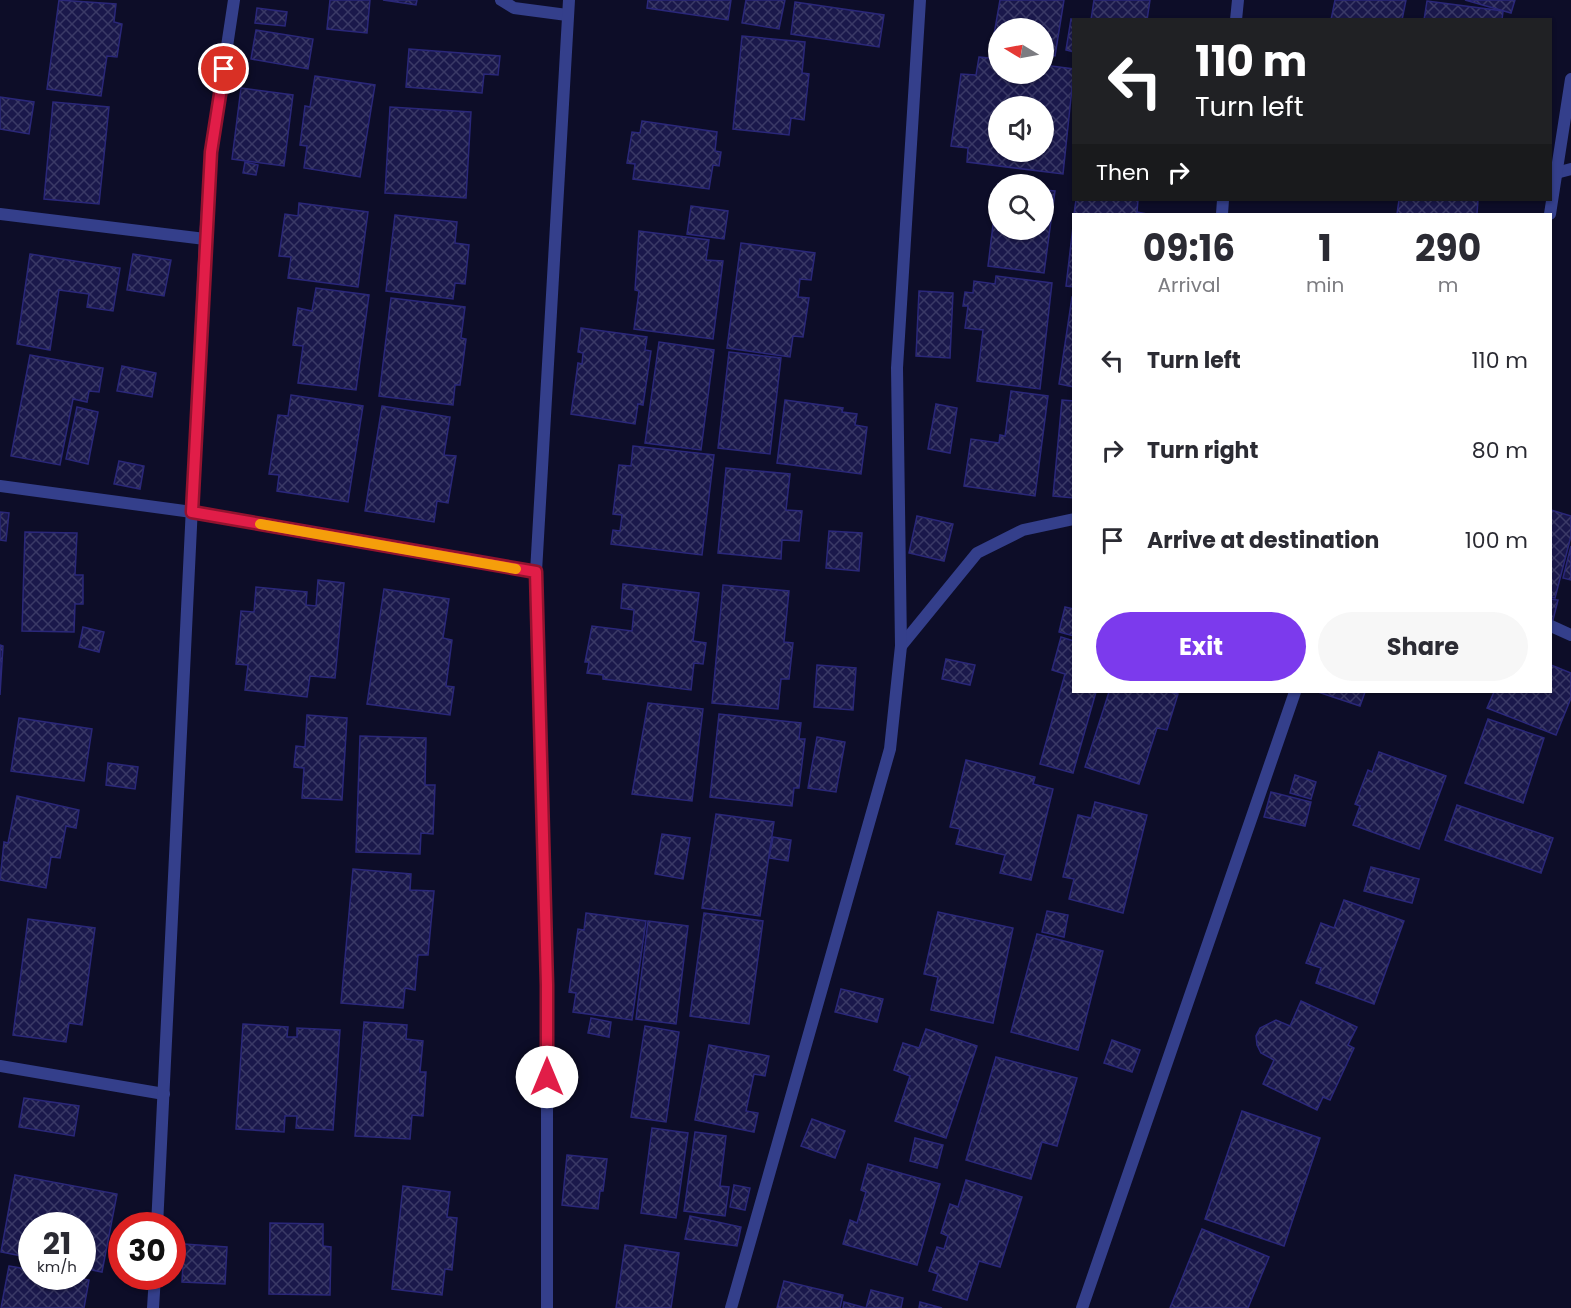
<!DOCTYPE html>
<html lang="en">
<head>
<meta charset="utf-8">
<style>
	body { margin:0; font-family:Poppins,sans-serif; background:#f7f7f7; color:#2b2b33; height:100vh; display:flex; flex-direction:column; font-size:22px; white-space:nowrap }
	* { box-sizing:border-box; margin:0 }
	p { font-size:20px; color:#7c7c81 }
	.icon { flex:none; width:33px; height:33px; fill:none; stroke:currentColor; stroke-width:2; stroke-linecap:round; stroke-linejoin:round }
	.map { position:relative; flex:1; overflow:hidden }
	.sheet { position:absolute; left:1072px; top:213px; width:480px; height:480px; display:flex; flex-direction:column; background:#fff; border-radius:0px; box-shadow:0 2px 4px #0004 }
	.sheet>* { flex:none }
	.top-card { position:absolute; left:1072px; top:18px; width:480px; height:183px; border-radius:0px; box-shadow:0 2px 4px #0004; background:#202124; color:#fff; overflow:hidden }
	.needle { width:39px; rotate:280deg }
	.tools { position:absolute; left:988px; top:18px; display:grid; gap:12px }
	.tools a { display:grid; place-items:center; width:66px; height:66px; border-radius:50%; background:#fff; box-shadow:0 2px 4px #0004; font-size:30px }
	.speed { position:absolute; left:18px; top:1212px; display:flex; gap:12px; font-size:30px; font-weight:700; text-align:center }
	.speed>* { display:grid; place-content:center; width:78px; height:78px; border-radius:50%; background:#fff; box-shadow:0 2px 4px #0004; line-height:1 }
	.speed small { font-size:15px; font-weight:400 }
	.speed .limit { border:9px solid #d22; background:#fff; color:#111 }
	.pin { position:absolute; display:grid; place-items:center; width:51px; height:51px; color:#fff; margin:-26px; border:3px solid #fff; border-radius:50%; box-shadow:0 2px 6px #0007 }
	.me { position:absolute; width:66px; margin:-33px; rotate:0deg; stroke-linejoin:round; filter:drop-shadow(0 0 4px #0008) }
	.turn { display:flex; align-items:center; gap:21px; height:126px; padding:0 24px; font-size:27px }
	.turn .icon { width:78px; height:78px; stroke-width:2.5 }
	.turn b { display:block; font-size:42px; line-height:51px }
	.then { display:flex; align-items:center; height:57px; padding:0 24px; background:#0003; gap:12px; font-size:22px }
	.eta { display:flex; justify-content:space-evenly; align-items:center; height:102px; text-align:center }
	.eta b { font-size:36px; font-weight:700; line-height:42px }
	.primary-button { display:flex; gap:12px; margin-top:auto; padding:12px 24px }
	.primary-button a { flex:1; height:69px; border-radius:36px; background:#7c3aed; color:#fff; font-size:24px; font-weight:700; line-height:69px; text-align:center }
	.primary-button a+a { background:#f7f7f7; color:#2b2b33 }
	ul { padding:0; list-style:none }
	li { display:flex; align-items:center; gap:18px; height:90px; padding:0 24px }
	li div { flex:1 }
	li b { display:block; font-size:22px }
	li em { font-style:normal }
	.map>svg:first-child { display:block }
</style>
</head>
<body>
<div class="map">
<svg width="1571" height="1308" viewBox="0 0 1571 1308">
	<defs>
		<pattern id="building-cross-hatch" width="8" height="8" patternUnits="userSpaceOnUse" patternTransform="scale(1.5)"><rect width="8" height="8" fill="#1a184b"/><path d="M0 0l8 8M0 8l8-8" fill="none" stroke="#3a3966"/></pattern>
	</defs>
	<rect width="100%" height="100%" fill="#0d0d28"/>
	<!-- building -->
	<g fill="url(#building-cross-hatch)" stroke="#2a2779" stroke-width="1.5" fill-rule="evenodd">
		<path d="M 59,0 L 116,4 L 114,22 L 122,24 L 117,57 L 107,56 L 101,96 L 47,89 Z"/>
		<path d="M 330,0 L 370,0 L 367,33 L 327,29 Z"/>
		<path d="M 383,0 L 417,0 L 416,5 Z"/>
		<path d="M 648,0 L 731,0 L 728,20 L 647,8 Z"/>
		<path d="M 746,0 L 785,0 L 779,29 L 742,23 Z"/>
		<path d="M 1000,0 L 1064,0 L 1055,56 L 1044,54 L 1044,28 L 999,28 L 999,47 L 992,46 Z"/>
		<path d="M 1094,0 L 1150,0 L 1147,20 L 1091,20 Z"/>
		<path d="M 1335,0 L 1406,0 L 1402,20 L 1331,20 Z"/>
		<path d="M 1465,0 L 1515,0 L 1511,13 Z"/>
		<path d="M 1427,1 L 1503,11 L 1502,20 L 1424,20 Z"/>
		<path d="M 795,2 L 884,15 L 879,47 L 791,34 Z"/>
		<path d="M 257,8 L 287,12 L 285,26 L 255,23 Z"/>
		<path d="M 1071,19 L 1075,20 L 1074,52 L 1066,50 Z"/>
		<path d="M 256,30 L 313,39 L 308,69 L 251,59 Z"/>
		<path d="M 742,36 L 805,42 L 802,73 L 809,74 L 804,120 L 791,118 L 789,135 L 733,129 Z"/>
		<path d="M 409,49 L 500,56 L 498,75 L 484,74 L 482,93 L 406,87 Z"/>
		<path d="M 979,57 L 999,59 L 999,74 L 1044,74 L 1044,65 L 1074,69 L 1063,174 L 967,162 L 968,148 L 951,146 L 961,74 L 976,75 ZM 999,106 L 1044,106 L 1044,152 L 999,152 Z"/>
		<path d="M 315,76 L 375,85 L 360,177 L 304,168 L 307,146 L 300,145 L 305,106 L 310,107 Z"/>
		<path d="M 241,88 L 293,95 L 284,166 L 232,159 Z"/>
		<path d="M 0,97 L 34,102 L 29,134 L 0,129 Z"/>
		<path d="M 53,102 L 109,107 L 99,204 L 44,199 Z"/>
		<path d="M 390,107 L 471,112 L 466,198 L 385,193 Z"/>
		<path d="M 642,121 L 717,132 L 715,151 L 721,152 L 719,166 L 713,165 L 709,189 L 633,179 L 635,164 L 627,163 L 632,132 L 640,133 Z"/>
		<path d="M 245,162 L 258,165 L 256,175 L 243,173 Z"/>
		<path d="M 998,184 L 1001,184 L 999,230 L 1044,230 L 1044,190 L 1055,191 L 1044,273 L 988,266 Z"/>
		<path d="M 1076,200 L 1138,200 L 1137,212 L 1147,214 L 1074,214 Z"/>
		<path d="M 1399,200 L 1478,200 L 1477,214 L 1397,214 Z"/>
		<path d="M 299,203 L 368,212 L 358,287 L 288,278 L 291,257 L 279,256 L 285,214 L 298,216 Z"/>
		<path d="M 691,206 L 728,211 L 724,239 L 687,234 Z"/>
		<path d="M 395,215 L 457,222 L 455,243 L 469,245 L 465,284 L 455,283 L 453,299 L 386,291 Z"/>
		<path d="M 1074,218 L 1074,287 L 1066,286 Z"/>
		<path d="M 639,231 L 709,240 L 706,260 L 723,261 L 713,339 L 634,329 L 639,291 L 635,290 Z"/>
		<path d="M 741,243 L 815,253 L 811,280 L 800,279 L 798,297 L 809,298 L 803,337 L 793,336 L 790,357 L 727,348 Z"/>
		<path d="M 30,254 L 120,268 L 113,311 L 87,307 L 89,294 L 59,290 L 50,350 L 17,344 Z"/>
		<path d="M 133,254 L 171,260 L 164,296 L 127,290 Z"/>
		<path d="M 996,276 L 1052,283 L 1040,389 L 977,381 L 983,330 L 965,328 L 968,306 L 963,306 L 965,292 L 973,293 L 974,281 L 995,284 Z"/>
		<path d="M 316,288 L 369,295 L 356,390 L 298,383 L 303,346 L 293,345 L 298,308 L 312,311 Z"/>
		<path d="M 919,291 L 953,293 L 950,358 L 916,356 Z"/>
		<path d="M 1072,297 L 1074,297 L 1074,387 L 1059,384 Z"/>
		<path d="M 391,298 L 465,307 L 461,338 L 466,339 L 460,385 L 455,385 L 453,405 L 379,396 Z"/>
		<path d="M 581,328 L 647,337 L 645,350 L 651,351 L 643,405 L 638,404 L 635,424 L 571,414 L 578,363 L 582,364 L 583,353 L 578,352 Z"/>
		<path d="M 659,342 L 714,350 L 701,450 L 645,443 Z"/>
		<path d="M 729,352 L 781,358 L 770,454 L 718,448 Z"/>
		<path d="M 30,355 L 103,368 L 99,392 L 89,391 L 87,402 L 73,399 L 60,465 L 11,456 Z"/>
		<path d="M 122,366 L 156,373 L 152,397 L 117,391 Z"/>
		<path d="M 1011,391 L 1048,396 L 1035,496 L 964,486 L 971,439 L 999,443 L 1000,435 L 1005,436 Z"/>
		<path d="M 291,395 L 363,406 L 348,502 L 277,491 L 279,475 L 269,474 L 278,415 L 288,416 Z"/>
		<path d="M 785,400 L 843,408 L 842,412 L 857,414 L 855,425 L 867,427 L 861,474 L 777,463 Z"/>
		<path d="M 1062,400 L 1074,401 L 1074,498 L 1053,496 Z"/>
		<path d="M 936,404 L 957,408 L 950,453 L 928,449 Z"/>
		<path d="M 382,406 L 450,417 L 444,455 L 456,456 L 448,503 L 437,501 L 434,522 L 365,511 Z"/>
		<path d="M 77,407 L 98,412 L 88,464 L 66,459 Z"/>
		<path d="M 633,446 L 714,455 L 702,555 L 611,544 L 613,530 L 620,531 L 622,515 L 613,514 L 619,465 L 631,466 Z"/>
		<path d="M 119,461 L 144,466 L 140,489 L 114,484 Z"/>
		<path d="M 726,468 L 790,474 L 786,510 L 802,511 L 799,541 L 782,540 L 781,559 L 718,553 Z"/>
		<path d="M 1551,510 L 1571,516 L 1571,536 L 1555,598 L 1551,597 Z"/>
		<path d="M 0,512 L 9,513 L 6,541 L 0,540 Z"/>
		<path d="M 917,516 L 953,524 L 944,561 L 909,553 Z"/>
		<path d="M 829,531 L 862,533 L 859,571 L 826,568 Z"/>
		<path d="M 25,532 L 77,533 L 75,575 L 83,575 L 83,604 L 75,604 L 74,632 L 22,631 Z"/>
		<path d="M 1571,546 L 1571,580 L 1563,578 Z"/>
		<path d="M 318,580 L 344,583 L 335,678 L 310,676 L 307,697 L 245,690 L 248,665 L 236,664 L 241,611 L 254,612 L 256,587 L 307,592 L 306,605 L 316,606 Z"/>
		<path d="M 623,584 L 699,593 L 693,641 L 706,643 L 703,664 L 694,663 L 691,690 L 603,679 L 603,675 L 587,673 L 589,662 L 585,662 L 592,626 L 632,631 L 634,610 L 621,608 Z"/>
		<path d="M 723,585 L 789,591 L 784,642 L 793,643 L 789,679 L 781,679 L 778,709 L 712,703 Z"/>
		<path d="M 384,589 L 449,599 L 443,638 L 452,640 L 446,686 L 454,687 L 450,715 L 367,704 Z"/>
		<path d="M 1551,599 L 1558,600 L 1552,624 L 1551,623 Z"/>
		<path d="M 1065,607 L 1074,609 L 1074,636 L 1059,632 Z"/>
		<path d="M 83,627 L 104,632 L 99,652 L 79,647 Z"/>
		<path d="M 1061,637 L 1074,641 L 1074,692 L 1096,692 L 1073,773 L 1040,764 L 1065,674 L 1052,670 Z"/>
		<path d="M 0,645 L 3,646 L 0,695 Z"/>
		<path d="M 946,659 L 975,665 L 970,685 L 942,679 Z"/>
		<path d="M 817,665 L 856,668 L 853,710 L 814,707 Z"/>
		<path d="M 1551,665 L 1571,673 L 1571,698 L 1556,735 L 1487,708 L 1494,692 L 1551,692 Z"/>
		<path d="M 1109,692 L 1170,692 L 1178,694 L 1167,730 L 1157,728 L 1139,784 L 1085,767 Z"/>
		<path d="M 1318,692 L 1365,692 L 1360,706 Z"/>
		<path d="M 648,703 L 703,709 L 692,801 L 632,794 Z"/>
		<path d="M 719,714 L 801,723 L 799,739 L 805,739 L 799,788 L 794,788 L 792,806 L 710,797 Z"/>
		<path d="M 307,715 L 347,718 L 342,800 L 302,798 L 304,768 L 294,767 L 296,746 L 305,747 Z"/>
		<path d="M 19,718 L 92,729 L 84,781 L 11,771 Z"/>
		<path d="M 1488,719 L 1544,738 L 1523,803 L 1465,783 Z"/>
		<path d="M 360,736 L 426,738 L 425,785 L 435,785 L 433,834 L 421,833 L 420,854 L 356,852 Z"/>
		<path d="M 817,737 L 845,742 L 836,792 L 808,788 Z"/>
		<path d="M 1379,752 L 1446,776 L 1419,849 L 1353,825 L 1360,806 L 1355,804 L 1368,770 L 1372,772 Z"/>
		<path d="M 966,760 L 1035,777 L 1033,784 L 1053,789 L 1031,880 L 1000,873 L 1005,855 L 956,844 L 960,829 L 950,827 Z"/>
		<path d="M 108,763 L 138,767 L 135,789 L 106,785 Z"/>
		<path d="M 1295,775 L 1316,782 L 1311,799 L 1290,793 Z"/>
		<path d="M 1271,792 L 1311,802 L 1305,826 L 1264,817 Z"/>
		<path d="M 17,796 L 79,810 L 76,828 L 66,826 L 60,858 L 51,857 L 46,888 L 0,880 L 4,842 L 8,843 Z"/>
		<path d="M 1095,802 L 1147,815 L 1123,913 L 1069,899 L 1074,879 L 1063,877 L 1078,815 L 1091,818 Z"/>
		<path d="M 1457,805 L 1553,838 L 1541,873 L 1445,840 Z"/>
		<path d="M 716,814 L 774,822 L 760,916 L 702,908 Z"/>
		<path d="M 662,834 L 690,838 L 683,879 L 655,874 Z"/>
		<path d="M 773,837 L 791,840 L 788,861 L 769,858 Z"/>
		<path d="M 1371,867 L 1419,879 L 1412,903 L 1364,891 Z"/>
		<path d="M 353,869 L 411,874 L 410,890 L 434,891 L 428,955 L 418,955 L 415,990 L 405,988 L 403,1008 L 341,1003 Z"/>
		<path d="M 1344,900 L 1404,921 L 1374,1004 L 1316,983 L 1321,968 L 1306,963 L 1321,923 L 1334,928 Z"/>
		<path d="M 1047,911 L 1068,915 L 1064,937 L 1042,932 Z"/>
		<path d="M 938,912 L 1013,928 L 993,1023 L 931,1010 L 938,977 L 924,974 Z"/>
		<path d="M 586,913 L 646,921 L 632,1020 L 573,1012 L 576,993 L 569,992 L 578,929 L 584,930 Z"/>
		<path d="M 704,913 L 763,921 L 749,1024 L 690,1016 Z"/>
		<path d="M 28,919 L 95,928 L 82,1025 L 69,1023 L 66,1042 L 13,1035 Z"/>
		<path d="M 648,921 L 688,926 L 676,1024 L 636,1019 Z"/>
		<path d="M 1037,934 L 1103,951 L 1078,1050 L 1011,1032 Z"/>
		<path d="M 841,989 L 883,999 L 877,1022 L 835,1012 Z"/>
		<path d="M 1301,1001 L 1357,1027 L 1348,1045 L 1354,1048 L 1330,1100 L 1323,1097 L 1317,1110 L 1263,1084 L 1274,1060 L 1261,1053 L 1257,1045 L 1256,1036 L 1260,1028 L 1276,1020 L 1290,1026 Z"/>
		<path d="M 591,1018 L 611,1022 L 609,1037 L 588,1033 Z"/>
		<path d="M 364,1022 L 407,1025 L 406,1039 L 423,1041 L 420,1072 L 426,1072 L 423,1116 L 412,1115 L 410,1139 L 355,1136 Z"/>
		<path d="M 243,1024 L 288,1027 L 287,1037 L 297,1037 L 297,1028 L 340,1030 L 333,1130 L 296,1128 L 297,1116 L 285,1116 L 284,1132 L 236,1129 Z"/>
		<path d="M 645,1026 L 679,1032 L 666,1122 L 631,1117 Z"/>
		<path d="M 926,1029 L 977,1046 L 946,1138 L 895,1121 L 910,1076 L 894,1070 L 903,1043 L 919,1048 Z"/>
		<path d="M 1112,1040 L 1140,1050 L 1132,1072 L 1104,1063 Z"/>
		<path d="M 709,1045 L 769,1056 L 765,1076 L 754,1074 L 746,1111 L 758,1113 L 754,1132 L 695,1120 Z"/>
		<path d="M 996,1057 L 1077,1078 L 1057,1146 L 1042,1142 L 1031,1179 L 966,1160 Z"/>
		<path d="M 24,1098 L 79,1106 L 74,1136 L 19,1127 Z"/>
		<path d="M 1242,1111 L 1320,1138 L 1284,1246 L 1205,1219 Z"/>
		<path d="M 812,1119 L 845,1131 L 835,1158 L 801,1146 Z"/>
		<path d="M 652,1128 L 688,1133 L 676,1218 L 641,1213 Z"/>
		<path d="M 695,1132 L 726,1136 L 720,1186 L 729,1187 L 725,1216 L 684,1211 Z"/>
		<path d="M 915,1138 L 943,1145 L 937,1168 L 910,1161 Z"/>
		<path d="M 567,1155 L 607,1159 L 603,1191 L 600,1191 L 598,1209 L 562,1205 Z"/>
		<path d="M 868,1164 L 940,1184 L 917,1265 L 843,1244 L 850,1220 L 857,1223 L 866,1192 L 861,1190 Z"/>
		<path d="M 15,1175 L 117,1194 L 102,1272 L 82,1268 L 82,1226 L 32,1226 L 32,1258 L 1,1252 Z"/>
		<path d="M 966,1180 L 1022,1197 L 1000,1267 L 979,1261 L 967,1300 L 933,1290 L 938,1274 L 929,1271 L 937,1247 L 944,1249 L 948,1236 L 941,1233 L 950,1204 L 958,1207 Z"/>
		<path d="M 734,1185 L 750,1188 L 745,1210 L 730,1207 Z"/>
		<path d="M 403,1186 L 450,1192 L 447,1217 L 457,1218 L 452,1270 L 445,1269 L 442,1295 L 392,1289 Z"/>
		<path d="M 690,1216 L 741,1227 L 737,1246 L 685,1239 Z"/>
		<path d="M 270,1223 L 323,1224 L 323,1246 L 331,1247 L 330,1295 L 269,1294 Z"/>
		<path d="M 1202,1229 L 1269,1257 L 1248,1308 L 1170,1308 Z"/>
		<path d="M 184,1244 L 227,1247 L 225,1284 L 182,1282 Z"/>
		<path d="M 625,1245 L 679,1253 L 671,1308 L 616,1308 Z"/>
		<path d="M 9,1266 L 32,1270 L 32,1276 L 68,1276 L 89,1280 L 84,1308 L 1,1308 Z"/>
		<path d="M 784,1281 L 843,1295 L 840,1308 L 777,1308 Z"/>
		<path d="M 871,1290 L 903,1298 L 901,1308 L 843,1308 L 844,1302 L 866,1308 Z"/>
		<path d="M 920,1302 L 942,1308 L 919,1308 Z"/>
	</g>
	<g fill="none" stroke-linecap="round" stroke-linejoin="round">
		<!-- minor -->
		<g stroke="#343f8b" stroke-width="12">
			<path d="M 501,0 L 514,8 L 567,15"/>
			<path d="M 1236,20 L 1238,0"/>
			<path d="M 1556,173 L 1571,169"/>
			<path d="M 0,214 L 205,239"/>
			<path d="M 1222,214 L 1223,200"/>
			<path d="M 1550,214 L 1571,79"/>
			<path d="M 0,486 L 192,512 L 536,572"/>
			<path d="M 1551,626 L 1571,635"/>
			<path d="M 901,646 L 977,553 L 1023,530 L 1074,519"/>
			<path d="M 0,1066 L 164,1094"/>
			<path d="M 157,1226 L 205,239 L 211,152 L 234,0"/>
			<path d="M 153,1308 L 155,1276"/>
			<path d="M 547,1308 L 547,985 L 536,572 L 569,0"/>
			<path d="M 731,1308 L 890,749 L 901,646 L 897,368 L 920,0"/>
			<path d="M 1082,1308 L 1295,692"/>
		</g>
	</g>
	<g fill="none" stroke-linecap="round" stroke-linejoin="round">
		<!-- route casing -->
		<g stroke="#92132f" stroke-width="15">
			<path id="route" d="M 224,69 L 211,152 L 192,512 L 536,572 L 547,985 L 547,1077"/>
		</g>
		<!-- route -->
		<use href="#route" stroke="#e11d48" stroke-width="10"/>
		<!-- slow -->
		<path stroke="#f59e0b" stroke-width="10" d="M 260,524 L 516,569"/>
	</g>
</svg>
<div class="tools">
<a><svg class="needle" viewBox="-14 -14 28 28"><path d="M0-13l5 13h-10z" fill="#e53935"/><path d="M0 13l5-13h-10z" fill="#7c7c81"/></svg></a>
<a><svg class="icon" aria-label="sound" viewBox="0 0 24 24"><path d="M4 9h4l5-4v14l-5-4H4zM17 9q2 3 0 6"/></svg></a>
<a><svg class="icon" aria-label="search" viewBox="0 0 24 24"><circle cx="10" cy="10" r="6"/><path d="M15 15l6 6"/></svg></a>
</div>
<div class="speed"><div>21<small>km/h</small></div><div class="limit">30</div></div>
<div class="pin" style="left:224px;top:69px;background:#d93025"><svg class="icon" aria-label="arrive" viewBox="0 0 24 24"><path d="M6 21V4h12l-3 4 3 4H6"/></svg></div>
<svg class="me" style="left:547px;top:1077px" viewBox="-20 -20 40 40"><circle r="19" fill="#fff"/><path d="M0-13L10 11 0 6-10 11z" fill="#e11d48"/></svg>
<div class="top-card">
<div class="turn"><svg class="icon" aria-label="left" viewBox="0 0 24 24"><path d="M17 20v-9H6M10 6l-5 5 5 5"/></svg><div><b>110 m</b>Turn left</div></div>
<div class="then">Then<svg class="icon" aria-label="right" viewBox="0 0 24 24"><path d="M7 20v-9h11M14 6l5 5-5 5"/></svg></div>
</div>
<section class="sheet">
<div class="eta">
<div><b>09:16</b><p>Arrival</p></div>
<div><b>1</b><p>min</p></div>
<div><b>290</b><p>m</p></div>
</div>
<ul>
<li><svg class="icon" aria-label="left" viewBox="0 0 24 24"><path d="M17 20v-9H6M10 6l-5 5 5 5"/></svg><div><b>Turn left</b></div><em>110 m</em></li>
<li><svg class="icon" aria-label="right" viewBox="0 0 24 24"><path d="M7 20v-9h11M14 6l5 5-5 5"/></svg><div><b>Turn right</b></div><em>80 m</em></li>
<li><svg class="icon" aria-label="arrive" viewBox="0 0 24 24"><path d="M6 21V4h12l-3 4 3 4H6"/></svg><div><b>Arrive at destination</b></div><em>100 m</em></li>
</ul>
<div class="primary-button"><a>Exit</a><a>Share</a></div>
</section>
</div>
</body>
</html>
